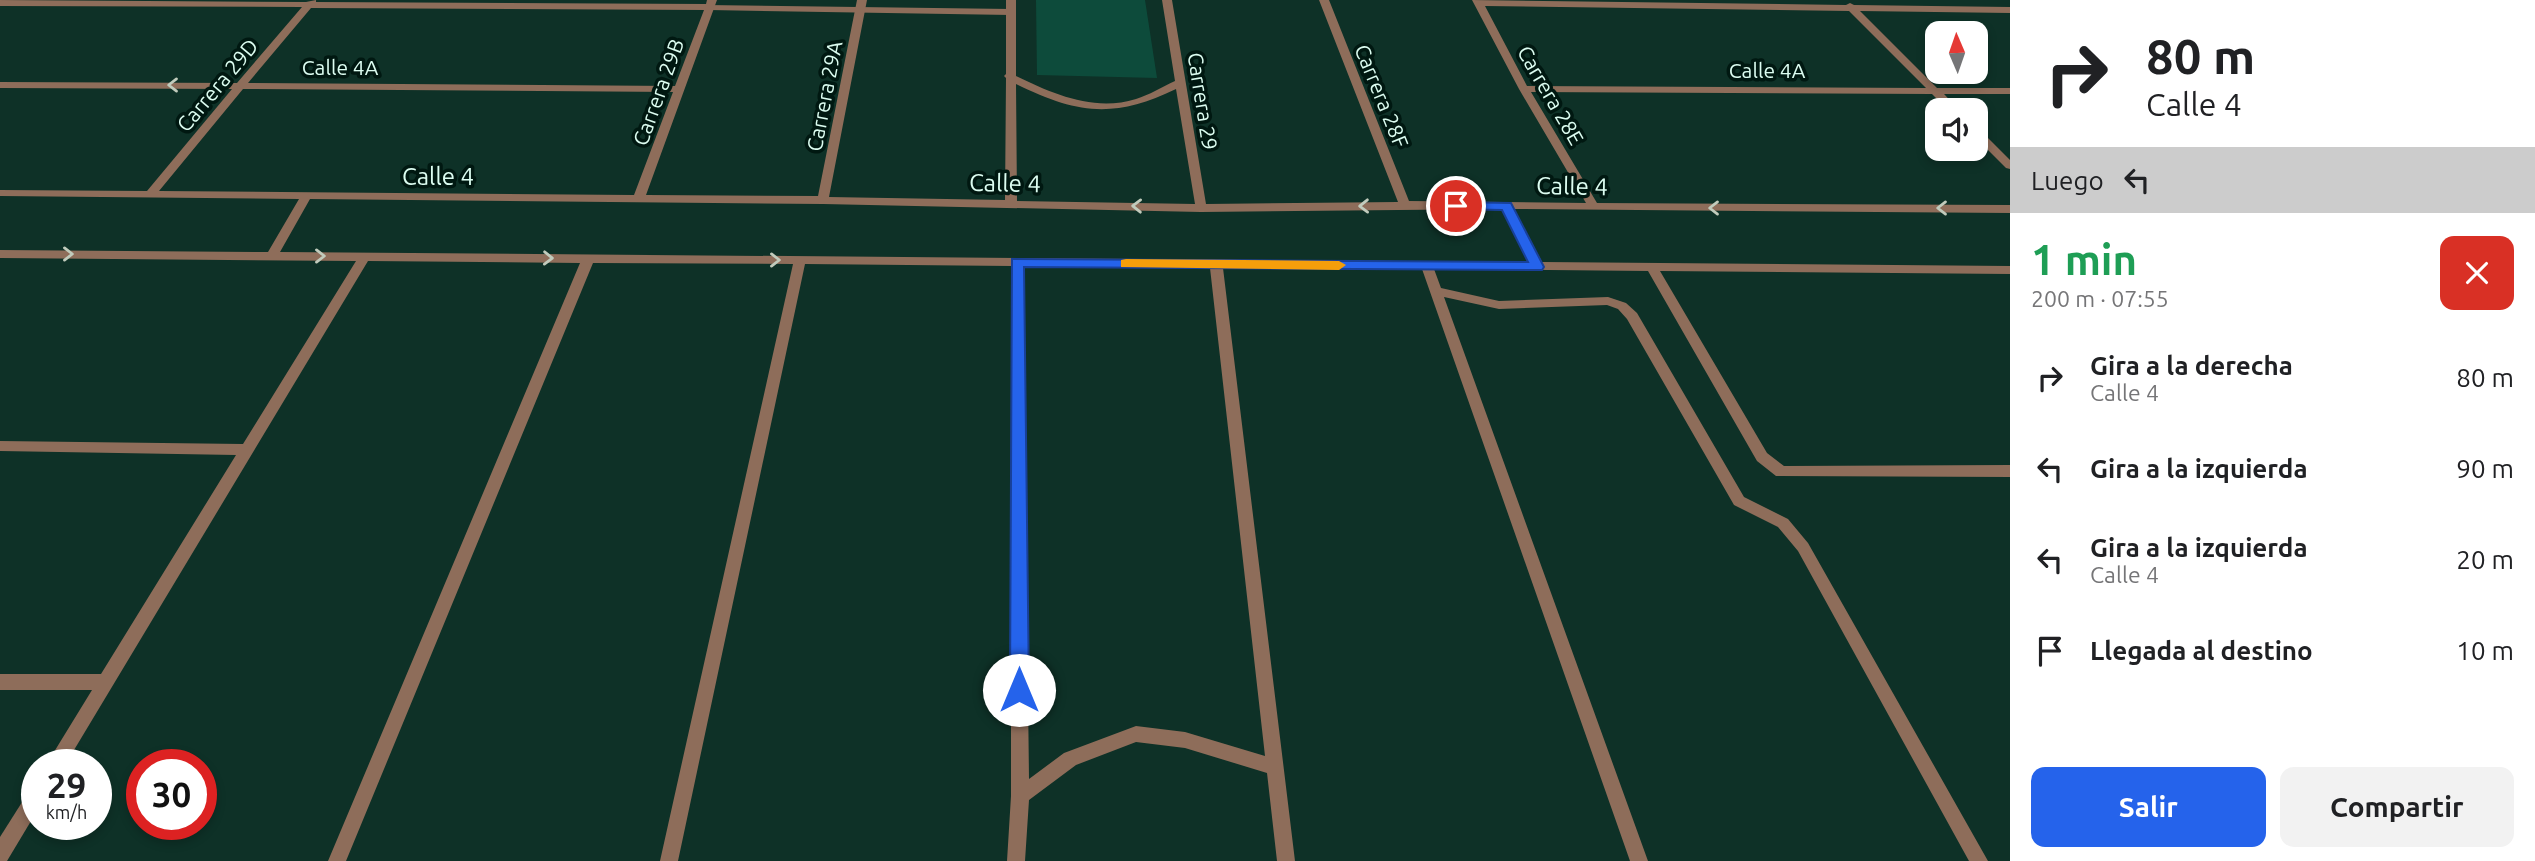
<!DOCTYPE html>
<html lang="es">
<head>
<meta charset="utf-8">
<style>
	body { margin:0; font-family:Ubuntu,sans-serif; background:#f2f2f2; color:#202124; height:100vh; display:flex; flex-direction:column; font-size:26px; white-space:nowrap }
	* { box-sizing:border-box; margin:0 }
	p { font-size:23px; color:#757577 }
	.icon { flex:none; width:38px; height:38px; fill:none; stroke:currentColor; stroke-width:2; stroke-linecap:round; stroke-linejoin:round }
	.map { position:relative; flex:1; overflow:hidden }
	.sheet { display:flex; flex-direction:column; background:#fff; width:525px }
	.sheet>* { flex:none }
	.guide { background:#fff; color:#202124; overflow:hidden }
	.needle { width:46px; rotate:358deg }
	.fabs { position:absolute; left:1925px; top:21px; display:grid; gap:14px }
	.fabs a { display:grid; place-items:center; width:63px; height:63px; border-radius:14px; background:#fff; box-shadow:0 4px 10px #0003; font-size:35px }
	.speed { position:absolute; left:21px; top:749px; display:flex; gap:14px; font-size:35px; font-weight:700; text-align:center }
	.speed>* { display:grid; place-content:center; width:91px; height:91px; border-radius:50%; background:#fff; box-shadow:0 4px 10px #0003; line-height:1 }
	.speed small { font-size:18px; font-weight:400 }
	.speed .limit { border:10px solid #d22; background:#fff; color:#111 }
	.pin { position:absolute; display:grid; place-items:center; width:60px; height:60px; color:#fff; margin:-30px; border:4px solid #fff; border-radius:50%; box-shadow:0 2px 7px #0007 }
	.me { position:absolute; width:77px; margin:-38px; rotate:0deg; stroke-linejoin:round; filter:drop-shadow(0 0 5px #0008) }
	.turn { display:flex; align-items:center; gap:24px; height:147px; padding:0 21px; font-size:32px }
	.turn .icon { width:91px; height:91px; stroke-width:2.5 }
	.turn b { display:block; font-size:49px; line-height:60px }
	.then { display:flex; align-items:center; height:66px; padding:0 21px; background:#0003; gap:14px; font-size:26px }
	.round { display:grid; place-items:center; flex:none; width:74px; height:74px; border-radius:14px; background:#f2f2f2 }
	.overview { display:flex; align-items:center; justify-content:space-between; height:119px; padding:0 21px }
	h1 { font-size:42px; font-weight:700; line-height:52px; color:#1e9e55 }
	.cta { display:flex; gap:14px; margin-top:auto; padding:14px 21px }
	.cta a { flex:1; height:80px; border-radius:14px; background:#2563eb; color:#fff; font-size:28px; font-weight:700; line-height:80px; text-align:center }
	.cta a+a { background:#f2f2f2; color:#202124 }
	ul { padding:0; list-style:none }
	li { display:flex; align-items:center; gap:21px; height:91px; padding:0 21px }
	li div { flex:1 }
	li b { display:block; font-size:26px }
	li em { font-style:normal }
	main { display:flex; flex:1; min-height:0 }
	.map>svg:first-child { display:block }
</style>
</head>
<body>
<main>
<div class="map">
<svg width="2010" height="861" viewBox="0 0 2010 861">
	<rect width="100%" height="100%" fill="#0e3127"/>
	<!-- green -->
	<path fill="#0d4b3b" d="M 1036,0 L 1145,0 L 1157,78 L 1037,75 Z"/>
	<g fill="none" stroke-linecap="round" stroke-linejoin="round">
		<!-- pedestrian -->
		<path fill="#8e6d5a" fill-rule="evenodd" d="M 706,5 L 1011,9 L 1016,12 L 1011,15 L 709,10 L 704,7 Z"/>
		<!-- minor -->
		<g fill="#8e6d5a" fill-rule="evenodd">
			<path d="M 0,0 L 306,2 L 316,0 L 316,2 L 706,4 L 707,0 L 717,0 L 646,195 L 818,196 L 857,0 L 867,0 L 829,197 L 1005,200 L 1006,78 L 1004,76 L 1006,74 L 1006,0 L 1016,0 L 1016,76 C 1053,94 1094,112 1136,99 C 1149,95 1162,87 1175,81 L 1162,0 L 1172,0 L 1206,204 L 1398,202 L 1319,0 L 1329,0 L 1409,201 L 1586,203 L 1519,89 L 1472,0 L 1846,5 L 1850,3 L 1854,5 L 2010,7 L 2010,13 L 1860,11 L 1937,88 L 2010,88 L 2010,94 L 1944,94 L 1959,110 L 1948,110 L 1932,94 L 1531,92 L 1597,203 L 2010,205 L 2010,213 L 1514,209 L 1542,262 L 2010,266 L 2010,274 L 1660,271 L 1767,453 L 1784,466 L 2010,465 L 2010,477 L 1776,476 L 1757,461 L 1648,271 L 1434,269 L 1441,288 L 1499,301 L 1608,297 L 1626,303 L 1637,313 L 1744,497 L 1788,519 L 1808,543 L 1988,861 L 1969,861 L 1798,551 L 1778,527 L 1734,505 L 1627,319 L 1618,309 L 1607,305 L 1499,309 L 1444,297 L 1648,861 L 1630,861 L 1422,269 L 1223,268 L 1295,861 L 1277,861 L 1267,773 L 1185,748 L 1136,742 L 1076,765 L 1029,800 L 1025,861 L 1007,861 L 1011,796 L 1011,266 L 805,264 L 678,861 L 660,861 L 793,264 L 593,263 L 346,861 L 328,861 L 580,263 L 368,261 L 65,765 L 46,765 L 92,690 L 0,690 L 0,674 L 101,674 L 236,455 L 0,451 L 0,441 L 243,444 L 356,261 L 0,258 L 0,250 L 268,252 L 299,199 L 0,196 L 0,190 L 147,191 L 232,89 L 0,88 L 0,82 L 237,83 L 302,7 L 0,6 ZM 1485,6 L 1849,11 L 1926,88 L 1527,86 ZM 311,8 L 704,10 L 675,86 L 248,83 ZM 1016,84 C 1077,114 1114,119 1176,89 L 1195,204 L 1017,201 ZM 243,89 L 673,92 L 634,195 L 159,191 ZM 310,199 L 823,204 L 1201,212 L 1502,209 L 1529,262 L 280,252 ZM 1023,266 L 1210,268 L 1265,756 L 1185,732 L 1136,726 L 1064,753 L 1029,779 Z"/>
			<path d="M 1976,129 L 1980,130 L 2010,160 L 2010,169 L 2006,168 L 1976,138 Z"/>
			<path d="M 37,785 L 37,811 L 7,861 L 0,861 L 0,837 L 31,788 Z"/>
		</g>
	</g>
	<!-- one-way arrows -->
	<defs><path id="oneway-chevron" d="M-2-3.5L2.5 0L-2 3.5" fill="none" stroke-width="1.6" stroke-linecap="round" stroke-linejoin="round" transform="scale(1.75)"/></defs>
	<g stroke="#c1cbbc">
		<use href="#oneway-chevron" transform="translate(173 85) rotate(-180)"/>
		<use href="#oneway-chevron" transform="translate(1137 206) rotate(-179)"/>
		<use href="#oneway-chevron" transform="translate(1364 206) rotate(179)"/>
		<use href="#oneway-chevron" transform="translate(1714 208) rotate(-180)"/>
		<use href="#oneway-chevron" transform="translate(1942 208) rotate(-180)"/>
		<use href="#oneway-chevron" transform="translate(68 254)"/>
		<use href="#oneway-chevron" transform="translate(320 256)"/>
		<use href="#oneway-chevron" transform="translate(548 258) rotate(1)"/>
		<use href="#oneway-chevron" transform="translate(775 260)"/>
	</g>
	<!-- route -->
	<path fill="#2563eb" stroke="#184099" stroke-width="2" d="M 1456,202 L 1511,203 L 1544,267 L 1542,270 L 1024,267 L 1029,690 L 1026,696 L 1019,698 L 1012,696 L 1010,690 L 1012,259 L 1528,262 L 1502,210 L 1451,209 L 1449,206 Z"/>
	<!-- slow -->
	<path fill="#f59e0b" d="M 1126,259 L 1339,261 L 1346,265 L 1339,270 L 1121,267 L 1121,260 Z"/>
	<g text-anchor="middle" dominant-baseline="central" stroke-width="7" stroke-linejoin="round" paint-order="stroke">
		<!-- far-street labels -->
		<g font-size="21" fill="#dcfdf1" stroke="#001811">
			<text x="340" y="67">Calle 4A</text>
			<text x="1767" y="70">Calle 4A</text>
			<text transform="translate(217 85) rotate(-50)">Carrera 29D</text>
			<text transform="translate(658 92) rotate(-70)">Carrera 29B</text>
			<text transform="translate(1551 95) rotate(60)">Carrera 28E</text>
			<text transform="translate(824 96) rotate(-79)">Carrera 29A</text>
			<text transform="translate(1382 96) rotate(68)">Carrera 28F</text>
			<text transform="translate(1203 101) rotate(81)">Carrera 29</text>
		</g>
		<!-- street labels -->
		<g font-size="24" fill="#dcfdf1" stroke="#001811">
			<text x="438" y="176">Calle 4</text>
			<text transform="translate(1005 183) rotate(1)">Calle 4</text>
			<text transform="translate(1572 186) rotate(1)">Calle 4</text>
		</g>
	</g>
</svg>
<div class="fabs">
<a><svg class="needle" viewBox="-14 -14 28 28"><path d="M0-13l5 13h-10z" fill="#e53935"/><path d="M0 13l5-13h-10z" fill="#757577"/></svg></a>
<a><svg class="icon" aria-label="sound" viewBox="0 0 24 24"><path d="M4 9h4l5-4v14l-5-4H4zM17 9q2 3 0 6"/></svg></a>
</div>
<div class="speed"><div>29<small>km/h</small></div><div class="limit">30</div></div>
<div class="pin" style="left:1456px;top:206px;background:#d93025"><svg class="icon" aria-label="arrive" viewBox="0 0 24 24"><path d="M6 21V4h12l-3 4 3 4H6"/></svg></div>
<svg class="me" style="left:1019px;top:690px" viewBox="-20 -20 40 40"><circle r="19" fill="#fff"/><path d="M0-13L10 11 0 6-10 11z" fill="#2563eb"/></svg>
</div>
<section class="sheet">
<div class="guide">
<div class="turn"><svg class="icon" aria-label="right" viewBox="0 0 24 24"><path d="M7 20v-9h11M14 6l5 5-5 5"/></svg><div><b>80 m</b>Calle 4</div></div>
<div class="then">Luego<svg class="icon" aria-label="left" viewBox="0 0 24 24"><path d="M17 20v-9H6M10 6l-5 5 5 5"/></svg></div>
</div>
<div class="overview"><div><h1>1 min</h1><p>200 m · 07:55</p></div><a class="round" style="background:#d93025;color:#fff"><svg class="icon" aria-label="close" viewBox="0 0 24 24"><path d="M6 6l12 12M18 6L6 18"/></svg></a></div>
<ul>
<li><svg class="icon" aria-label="right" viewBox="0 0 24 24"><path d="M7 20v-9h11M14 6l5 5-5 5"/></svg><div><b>Gira a la derecha</b><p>Calle 4</p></div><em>80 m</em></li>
<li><svg class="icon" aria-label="left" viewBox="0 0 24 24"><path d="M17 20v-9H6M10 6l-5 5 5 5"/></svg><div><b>Gira a la izquierda</b></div><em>90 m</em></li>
<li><svg class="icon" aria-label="left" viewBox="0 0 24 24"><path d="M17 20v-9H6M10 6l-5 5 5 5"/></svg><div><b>Gira a la izquierda</b><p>Calle 4</p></div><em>20 m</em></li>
<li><svg class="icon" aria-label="arrive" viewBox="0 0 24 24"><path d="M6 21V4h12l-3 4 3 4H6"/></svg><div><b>Llegada al destino</b></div><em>10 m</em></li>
</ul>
<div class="cta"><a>Salir</a><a>Compartir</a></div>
</section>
</main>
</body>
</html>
